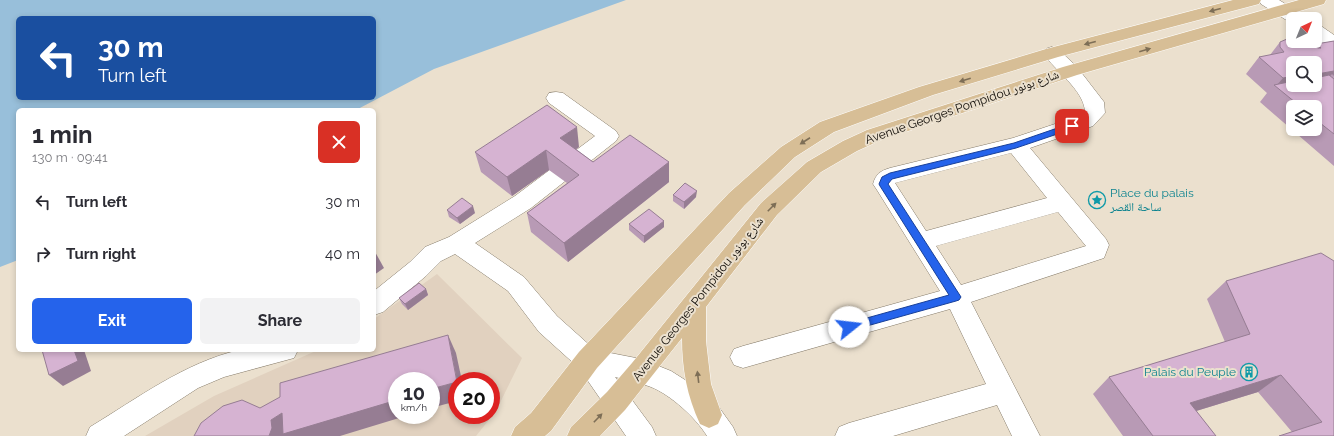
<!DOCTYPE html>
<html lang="en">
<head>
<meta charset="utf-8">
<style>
	body { margin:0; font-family:Raleway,"Noto Naskh Arabic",sans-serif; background:#f2f2f3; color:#2b2b33; height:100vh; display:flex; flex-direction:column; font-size:15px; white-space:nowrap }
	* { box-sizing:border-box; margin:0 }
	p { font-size:13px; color:#7c7c81 }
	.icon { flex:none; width:22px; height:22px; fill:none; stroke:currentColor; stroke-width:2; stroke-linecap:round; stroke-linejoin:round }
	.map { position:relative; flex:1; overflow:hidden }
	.panel { position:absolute; left:16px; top:108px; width:360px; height:244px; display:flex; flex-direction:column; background:#fff; border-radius:6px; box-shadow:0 2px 6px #0003 }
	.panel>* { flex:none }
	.hud { position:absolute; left:16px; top:16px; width:360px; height:84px; border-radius:6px; box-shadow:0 2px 6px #0003; background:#1a4fa0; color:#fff; overflow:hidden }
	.needle { width:26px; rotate:43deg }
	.tools { position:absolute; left:1286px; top:12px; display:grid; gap:8px }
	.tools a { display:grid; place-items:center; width:36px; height:36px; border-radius:6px; background:#fff; box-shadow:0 2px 6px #0003; font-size:20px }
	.speed { position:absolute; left:388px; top:372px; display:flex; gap:8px; font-size:20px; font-weight:700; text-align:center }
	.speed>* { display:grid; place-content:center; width:52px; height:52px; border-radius:50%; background:#fff; box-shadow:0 2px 6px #0003; line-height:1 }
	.speed small { font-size:10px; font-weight:400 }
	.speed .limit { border:6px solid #d22; background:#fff; color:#111 }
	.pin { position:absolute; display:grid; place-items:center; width:34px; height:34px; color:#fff; margin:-17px; border-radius:8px; box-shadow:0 2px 6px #0006 }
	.me { position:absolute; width:44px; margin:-22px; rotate:74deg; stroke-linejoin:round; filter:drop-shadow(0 0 3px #0008) }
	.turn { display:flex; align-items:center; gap:14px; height:84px; padding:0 16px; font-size:18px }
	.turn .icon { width:52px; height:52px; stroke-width:2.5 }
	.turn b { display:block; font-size:28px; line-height:34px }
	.round { display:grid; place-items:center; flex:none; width:42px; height:42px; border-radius:6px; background:#f2f2f3 }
	.summary { display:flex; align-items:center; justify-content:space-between; height:68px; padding:0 16px }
	h1 { font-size:24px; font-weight:700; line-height:30px }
	.cta { display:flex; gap:8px; margin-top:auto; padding:8px 16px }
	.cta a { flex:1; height:46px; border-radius:6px; background:#2563eb; color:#fff; font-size:16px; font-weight:700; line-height:46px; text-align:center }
	.cta a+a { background:#f2f2f3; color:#2b2b33 }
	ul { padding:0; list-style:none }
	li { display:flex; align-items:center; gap:12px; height:52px; padding:0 16px }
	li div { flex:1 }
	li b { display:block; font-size:15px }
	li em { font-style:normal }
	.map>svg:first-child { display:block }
</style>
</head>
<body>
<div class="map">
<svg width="1334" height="436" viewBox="0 0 1334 436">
	<rect width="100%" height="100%" fill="#ebe0ce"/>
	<!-- commercial -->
	<path fill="#e1d1bf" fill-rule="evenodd" d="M 437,274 L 522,358 L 496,411 L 476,436 L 145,436 L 214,396 L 318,350 L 374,350 L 374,319 ZM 397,381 L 431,381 L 431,415 L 397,415 ZM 457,381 L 491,381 L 491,415 L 457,415 Z"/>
	<!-- water -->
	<path fill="#98bfda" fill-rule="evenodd" d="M 0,0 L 626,0 L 434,69 L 356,110 L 18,110 L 18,260 L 0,267 ZM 18,18 L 374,18 L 374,98 L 18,98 Z"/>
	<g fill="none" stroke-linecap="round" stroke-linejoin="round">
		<!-- minor casing -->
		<g stroke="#867c6b" stroke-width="1">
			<g id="minor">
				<path d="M 1259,0 L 1279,0 L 1303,15 L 1306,19 L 1293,19 L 1293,23 L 1291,23 L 1261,4 Z"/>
				<path d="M 1315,25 L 1321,26 L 1334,35 L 1334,49 L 1328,47 L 1315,38 Z"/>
				<path d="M 1052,47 L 1058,49 L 1077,67 L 1104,102 L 1105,113 L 1093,126 L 1030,148 L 1106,239 L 1109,245 L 1104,258 L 971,302 L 1040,436 L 1012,436 L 997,405 L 893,436 L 835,436 L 839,427 L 849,423 L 986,384 L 950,309 L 743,368 L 734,365 L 730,357 L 734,349 L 743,346 L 940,291 L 877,190 L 873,184 C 876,174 880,171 890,168 L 1013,138 L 1079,116 L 1085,111 C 1083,89 1055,71 1043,53 L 1046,49 ZM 1011,153 L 1047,198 L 926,231 L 895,183 ZM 1058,212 L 1086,246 L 961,285 L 936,246 Z"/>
				<path d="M 556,92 L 563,93 L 616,131 L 619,136 L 616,141 L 531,208 L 475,243 L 524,277 L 557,316 L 595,350 L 641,359 L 671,371 L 693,385 L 718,406 L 733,427 L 737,436 L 707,436 C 696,418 671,395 651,387 C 639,382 627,380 615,377 L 652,427 L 656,436 L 626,436 L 579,368 L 539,332 L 508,291 L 455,254 L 441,261 L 426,276 L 383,312 L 374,315 L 374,291 L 410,262 L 425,247 L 449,237 L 515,196 L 595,136 L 549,103 L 546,98 L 549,93 Z"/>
				<path d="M 239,350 L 298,350 L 294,358 L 224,377 L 198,388 L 124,436 L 86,436 L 90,427 C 138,398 184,363 239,350 Z"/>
			</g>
		</g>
		<!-- major casing -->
		<g stroke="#fff" stroke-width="1">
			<g id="major">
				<path d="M 1233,0 L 1261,0 L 1259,4 L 1058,57 L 933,95 L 834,132 L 795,157 L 745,205 L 597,368 L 551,431 L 545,436 L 511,436 L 515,427 L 531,413 L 579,352 L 729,193 L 781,147 L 820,122 L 919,87 L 1046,49 Z"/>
				<path d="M 1299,0 L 1326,0 L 1324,4 L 1077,75 L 881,140 L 857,151 L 821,172 L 777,215 L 706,307 L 706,341 L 711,384 L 722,415 L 718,424 L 709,428 L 700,424 C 687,396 682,369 682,338 L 625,410 L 600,436 L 567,436 L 571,427 L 607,392 L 632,363 L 761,203 L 807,162 L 843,141 L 867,130 L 1063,67 Z"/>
			</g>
		</g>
		<!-- minor -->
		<use href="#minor" fill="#fff" fill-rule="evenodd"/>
		<!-- major -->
		<use href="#major" fill="#d7be96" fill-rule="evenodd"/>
	</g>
	<!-- wall -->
	<g fill="#b89ab5" fill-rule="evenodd">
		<path d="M 1334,41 L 1334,166 L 1260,102 L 1267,93 L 1246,74 L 1259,57 L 1270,55 L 1280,42 L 1314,46 L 1316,44 ZM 1315,63 L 1315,85 L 1293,85 ZM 1293,107 L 1315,107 L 1315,129 L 1293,129 Z"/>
		<path d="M 579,147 L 576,149 L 593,162 L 669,162 L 669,182 L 568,262 L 531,232 L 527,213 L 567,183 L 549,170 L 512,196 L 481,172 L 475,152 Z"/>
		<path d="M 673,195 L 696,197 L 684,209 L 673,201 Z"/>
		<path d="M 447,210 L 475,213 L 460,224 L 449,217 Z"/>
		<path d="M 629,224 L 664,227 L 644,243 L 629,230 Z"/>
		<path d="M 1226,281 L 1334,436 L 1292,432 L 1258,392 L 1196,411 L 1216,436 L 1123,436 L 1093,394 L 1109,377 L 1225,342 L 1207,299 Z"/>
		<path d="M 426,289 L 428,295 L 408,310 L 402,304 L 399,298 Z"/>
	</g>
	<!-- shaded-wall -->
	<g fill="#967d93">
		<path d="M 1334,70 L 1334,76 L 1332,74 L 1320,88 L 1315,85 L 1315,76 L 1317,74 Z"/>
		<path d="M 1293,76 L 1293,85 L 1276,86 L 1283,78 Z"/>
		<path d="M 577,127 L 579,147 L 564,158 L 560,138 Z"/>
		<path d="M 546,150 L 549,170 L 512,196 L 507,177 Z"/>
		<path d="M 669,162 L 669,182 L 568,262 L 564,243 Z"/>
		<path d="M 697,191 L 696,197 L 684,209 L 684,202 Z"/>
		<path d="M 473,206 L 475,213 L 460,224 L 457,218 Z"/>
		<path d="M 664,221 L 664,227 L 644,243 L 644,236 Z"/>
		<path d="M 374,250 L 384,268 L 374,275 Z"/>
		<path d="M 426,289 L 428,295 L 408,310 L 405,304 Z"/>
		<path d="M 448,335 L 456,353 L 462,381 L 457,381 Z"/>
		<path d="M 74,350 L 84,350 L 91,371 L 63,386 L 49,375 Z"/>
		<path d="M 1281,375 L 1258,392 L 1170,419 L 1190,403 Z"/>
		<path d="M 457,382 L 457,401 L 431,408 L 431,389 Z"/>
		<path d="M 397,400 L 397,415 L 409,415 L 340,436 L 269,436 L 271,420 L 282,413 Z"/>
	</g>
	<!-- building -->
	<g fill="#d6b3d2" stroke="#967d93">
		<path d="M 1287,39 L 1293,39 L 1293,41 L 1304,41 L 1308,42 L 1318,48 L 1321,48 L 1316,44 L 1334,41 L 1334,71 L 1317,74 L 1315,73 L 1315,63 L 1293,63 L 1293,76 L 1283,78 L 1259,57 L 1284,52 L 1280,47 L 1280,42 Z"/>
		<path d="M 1329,75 L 1334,79 L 1334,134 L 1315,119 L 1315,107 L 1301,107 L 1274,85 L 1293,81 L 1293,85 L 1315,85 L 1315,78 Z"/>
		<path d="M 547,105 L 577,127 L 560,138 L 593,162 L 630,135 L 669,162 L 564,243 L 527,213 L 579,175 L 546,150 L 507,177 L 475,152 Z"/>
		<path d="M 685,183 L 697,191 L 684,202 L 673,195 Z"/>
		<path d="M 462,198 L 473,206 L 457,218 L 447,210 Z"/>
		<path d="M 649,209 L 664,221 L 644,236 L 629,224 Z"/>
		<path d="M 1321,253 L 1334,261 L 1334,436 L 1279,436 L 1322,422 L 1281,375 L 1190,403 L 1216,436 L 1153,436 L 1109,377 L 1250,334 L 1226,281 Z"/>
		<path d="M 419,283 L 426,289 L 405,304 L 399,298 Z"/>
		<path d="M 448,335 L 457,382 L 431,389 L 431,381 L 397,381 L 397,400 L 283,434 L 282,413 L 271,420 L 272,428 L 269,436 L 194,436 L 201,423 L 223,406 L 242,400 L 260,408 L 280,397 L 280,383 Z"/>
		<path d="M 42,350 L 74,350 L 78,361 L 49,375 Z"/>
	</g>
	<!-- one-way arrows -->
	<defs><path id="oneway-solid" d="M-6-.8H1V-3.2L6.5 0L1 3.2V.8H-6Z"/></defs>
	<g fill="#7d6e56">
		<use href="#oneway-solid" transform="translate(1215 10) rotate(165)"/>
		<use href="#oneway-solid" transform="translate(1090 43) rotate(165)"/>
		<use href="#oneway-solid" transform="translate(1145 50) rotate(-16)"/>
		<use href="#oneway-solid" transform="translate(965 80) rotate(163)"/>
		<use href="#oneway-solid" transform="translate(805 141) rotate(147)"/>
		<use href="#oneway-solid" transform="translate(772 207) rotate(-45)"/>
		<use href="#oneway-solid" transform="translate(698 377) rotate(-97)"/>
		<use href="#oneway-solid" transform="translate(598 418) rotate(-46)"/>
	</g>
	<!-- route -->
	<path fill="#2563eb" stroke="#184099" d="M 1072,123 L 1076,126 L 1075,128 L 1016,148 L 892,179 L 888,184 L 961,297 L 959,300 L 956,301 L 849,331 L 846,330 L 844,327 L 846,324 L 849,323 L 949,295 L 880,186 L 879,184 L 882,177 L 890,173 L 1014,143 Z"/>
	<!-- icons -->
	<defs>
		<g id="sight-ring" transform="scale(0.9)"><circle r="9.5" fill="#ebe0ce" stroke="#0f9aa8" stroke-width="1.5"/><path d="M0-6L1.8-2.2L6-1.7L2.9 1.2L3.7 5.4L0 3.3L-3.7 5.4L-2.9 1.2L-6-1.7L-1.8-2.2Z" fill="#0f9aa8"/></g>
		<g id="building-ring" transform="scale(0.9)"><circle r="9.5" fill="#ebe0ce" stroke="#0f9aa8" stroke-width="1.5"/><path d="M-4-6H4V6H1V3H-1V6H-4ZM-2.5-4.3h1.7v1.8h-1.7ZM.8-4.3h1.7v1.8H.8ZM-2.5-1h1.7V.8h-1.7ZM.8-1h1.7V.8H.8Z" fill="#0f9aa8"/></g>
	</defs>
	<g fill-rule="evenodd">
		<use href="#sight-ring" x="1097" y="200"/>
		<use href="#building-ring" x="1249" y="372"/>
	</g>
	<g text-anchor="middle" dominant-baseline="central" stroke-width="4" stroke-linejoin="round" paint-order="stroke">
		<!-- street labels -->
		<g font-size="12" fill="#100c07" stroke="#ebe0ce">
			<text transform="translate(962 107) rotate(-19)">Avenue Georges Pompidou شارع بونور</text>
			<text transform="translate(698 299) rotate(-52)">Avenue Georges Pompidou شارع بونور</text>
		</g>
		<!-- culture labels -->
		<g font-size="12" fill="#0d838f" stroke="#ebe0ce" text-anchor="start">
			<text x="1110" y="193">Place du palais<tspan x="1110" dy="14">ساحة القصر</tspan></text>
			<text x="1236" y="372" text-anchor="end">Palais du Peuple</text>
		</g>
	</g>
</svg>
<div class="tools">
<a><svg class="needle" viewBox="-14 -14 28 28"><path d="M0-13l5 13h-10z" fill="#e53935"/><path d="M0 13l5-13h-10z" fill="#7c7c81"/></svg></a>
<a><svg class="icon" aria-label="search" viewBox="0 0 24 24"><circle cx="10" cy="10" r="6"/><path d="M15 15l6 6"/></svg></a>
<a><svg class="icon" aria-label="layers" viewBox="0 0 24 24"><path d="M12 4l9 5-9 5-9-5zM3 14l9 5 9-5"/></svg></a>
</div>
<div class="speed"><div>10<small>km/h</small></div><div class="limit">20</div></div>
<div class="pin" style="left:1072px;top:126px;background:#d93025"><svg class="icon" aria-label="arrive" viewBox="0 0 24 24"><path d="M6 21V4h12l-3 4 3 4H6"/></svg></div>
<svg class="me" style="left:849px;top:327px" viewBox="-20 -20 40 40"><circle r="19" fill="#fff"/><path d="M0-13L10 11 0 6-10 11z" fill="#2563eb"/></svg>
<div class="hud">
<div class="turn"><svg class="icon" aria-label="left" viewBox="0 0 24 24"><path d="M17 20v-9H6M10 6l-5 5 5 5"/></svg><div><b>30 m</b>Turn left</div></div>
</div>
<section class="panel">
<div class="summary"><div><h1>1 min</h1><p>130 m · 09:41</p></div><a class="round" style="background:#d93025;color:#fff"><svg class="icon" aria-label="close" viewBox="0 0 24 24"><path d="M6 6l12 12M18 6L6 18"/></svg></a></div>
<ul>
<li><svg class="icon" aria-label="left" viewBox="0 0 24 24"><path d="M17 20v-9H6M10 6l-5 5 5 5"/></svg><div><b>Turn left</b></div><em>30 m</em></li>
<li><svg class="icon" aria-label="right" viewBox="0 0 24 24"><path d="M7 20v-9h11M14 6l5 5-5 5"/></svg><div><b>Turn right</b></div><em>40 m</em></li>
</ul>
<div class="cta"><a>Exit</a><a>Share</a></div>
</section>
</div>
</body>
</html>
